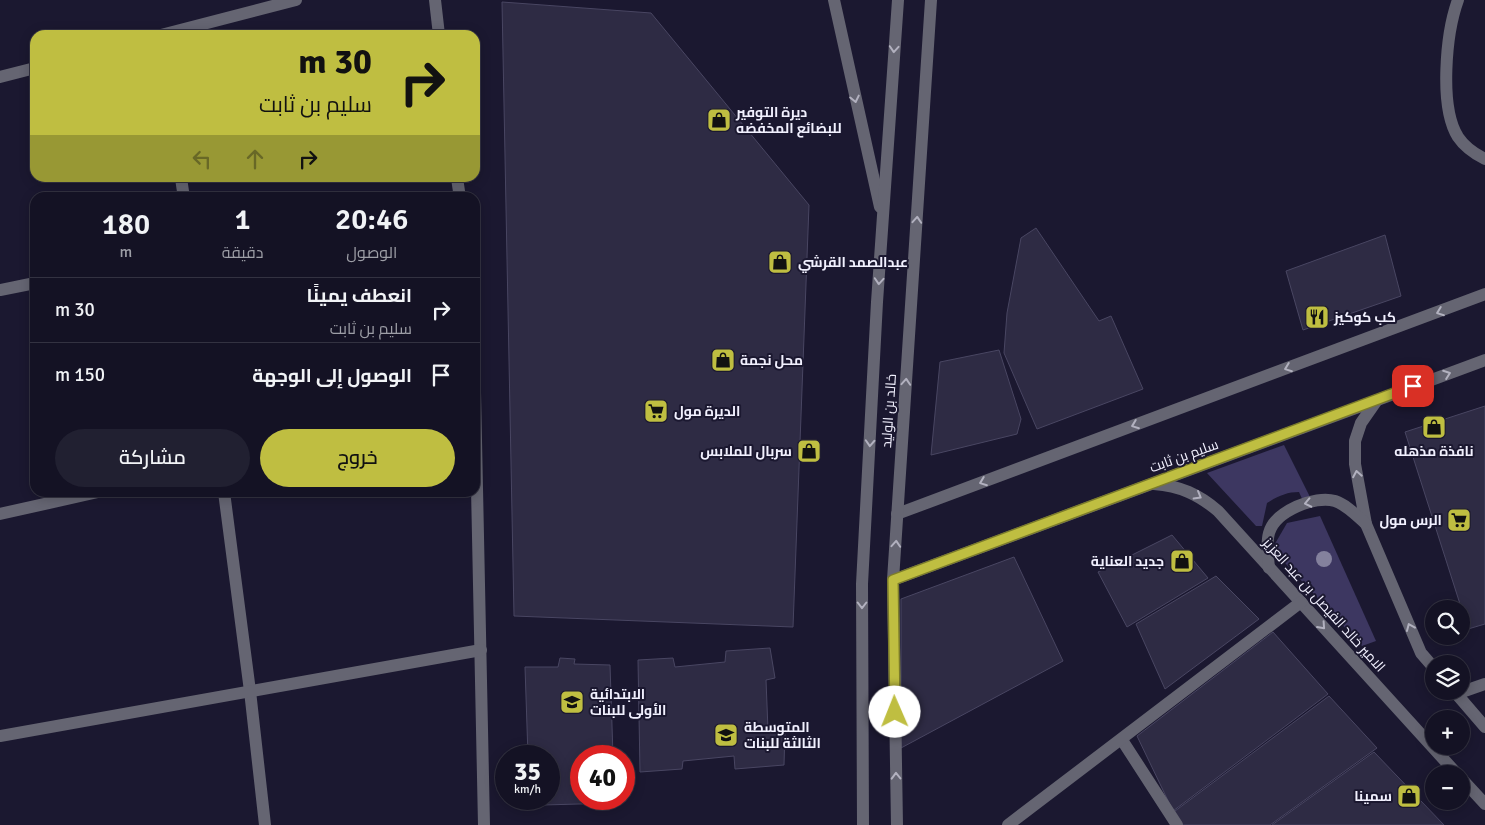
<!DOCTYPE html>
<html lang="ar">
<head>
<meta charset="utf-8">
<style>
	body { margin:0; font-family:Signika,Cairo,sans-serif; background:#212031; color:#f1f3f6; direction:rtl; height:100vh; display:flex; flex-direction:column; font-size:19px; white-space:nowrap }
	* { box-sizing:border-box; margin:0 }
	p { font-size:16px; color:#9d9ea6 }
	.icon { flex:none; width:28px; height:28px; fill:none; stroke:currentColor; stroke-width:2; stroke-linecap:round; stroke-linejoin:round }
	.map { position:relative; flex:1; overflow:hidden; direction:ltr }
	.side { position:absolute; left:30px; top:192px; width:450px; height:305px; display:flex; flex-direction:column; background:#141224; border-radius:15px; box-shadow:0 2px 12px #0003,0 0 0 1px #333241; direction:rtl }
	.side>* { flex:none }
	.hud { position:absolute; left:30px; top:30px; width:450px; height:152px; border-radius:15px; box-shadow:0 2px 12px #0003,0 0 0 1px #333241; direction:rtl; background:#bfbe41; color:#111; overflow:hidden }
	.tools { position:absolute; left:1425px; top:600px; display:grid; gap:10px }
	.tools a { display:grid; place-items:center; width:45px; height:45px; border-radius:50%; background:#141224; box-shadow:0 2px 12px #0003,0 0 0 1px #333241; font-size:25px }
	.speed { position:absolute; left:495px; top:745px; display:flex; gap:10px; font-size:25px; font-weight:700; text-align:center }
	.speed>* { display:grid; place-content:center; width:65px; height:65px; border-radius:50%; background:#141224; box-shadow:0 2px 12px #0003,0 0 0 1px #333241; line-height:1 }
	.speed small { font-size:12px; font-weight:400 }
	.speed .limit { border:8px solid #d22; background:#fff; color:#111 }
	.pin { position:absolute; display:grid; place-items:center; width:42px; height:42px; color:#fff; margin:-21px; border-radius:10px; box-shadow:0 2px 8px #0006 }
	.me { position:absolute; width:55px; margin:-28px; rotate:359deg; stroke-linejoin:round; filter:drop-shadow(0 0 4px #0008) }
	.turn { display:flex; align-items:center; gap:18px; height:105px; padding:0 25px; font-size:22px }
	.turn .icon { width:65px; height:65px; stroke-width:2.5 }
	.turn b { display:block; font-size:35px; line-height:42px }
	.lanes { display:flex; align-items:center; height:48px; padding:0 25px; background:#0003; justify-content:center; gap:25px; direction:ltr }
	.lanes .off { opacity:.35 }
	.eta { display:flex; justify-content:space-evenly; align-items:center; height:85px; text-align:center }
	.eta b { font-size:30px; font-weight:600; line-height:35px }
	.action { display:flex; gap:10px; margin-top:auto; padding:10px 25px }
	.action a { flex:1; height:58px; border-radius:30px; background:#bfbe41; color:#111; font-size:20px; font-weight:600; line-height:58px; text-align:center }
	.action a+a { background:#212031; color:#f1f3f6 }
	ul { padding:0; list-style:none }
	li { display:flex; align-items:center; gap:15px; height:65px; padding:0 25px; border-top:1px solid #333241 }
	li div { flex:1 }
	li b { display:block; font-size:19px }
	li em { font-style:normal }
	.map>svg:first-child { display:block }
</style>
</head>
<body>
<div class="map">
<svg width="1485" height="825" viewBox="0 0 1485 825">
	<rect width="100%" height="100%" fill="#1b1830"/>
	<!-- green -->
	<g fill="#3d3761">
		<path d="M 1284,445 L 1311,499 L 1303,501 L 1299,492 C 1287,492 1278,496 1267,503 L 1262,526 L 1256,526 L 1207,473 Z"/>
		<path d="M 1320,516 L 1376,641 L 1362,646 L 1272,549 L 1287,523 Z"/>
	</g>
	<!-- building -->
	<g fill="#2e2b44" stroke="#494662">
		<path d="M 502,2 L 651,13 L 809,205 L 793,627 L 514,616 Z"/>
		<path d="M 1036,228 L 1099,321 L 1111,316 L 1143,389 L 1037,429 L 1004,353 L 1007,313 L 1021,238 Z"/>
		<path d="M 1385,235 L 1401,296 L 1303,330 L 1286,271 Z"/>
		<path d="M 999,350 L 1021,419 L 1017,434 L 931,455 L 940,362 Z"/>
		<path d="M 1485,406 L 1485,624 L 1468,629 L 1405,432 Z"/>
		<path d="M 1172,535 L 1208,578 L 1127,627 L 1098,572 Z"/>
		<path d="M 1014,557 L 1063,661 L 901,748 L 901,599 Z"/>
		<path d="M 1216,576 L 1259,619 L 1165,689 L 1136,624 Z"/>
		<path d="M 1273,632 L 1328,694 L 1173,811 L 1137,736 Z"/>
		<path d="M 770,648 L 775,678 L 766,680 L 768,730 L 785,730 L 784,765 L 735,769 L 734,756 L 683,761 L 682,769 L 640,772 L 638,660 L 673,658 L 675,667 L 725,662 L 726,651 Z"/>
		<path d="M 560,658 L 575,659 L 574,664 L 610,665 L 613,756 L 581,756 L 581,799 L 614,799 L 615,803 L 543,805 L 543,799 L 549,799 L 549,756 L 528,756 L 525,667 L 558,667 Z"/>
		<path d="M 1329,696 L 1377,748 L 1270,825 L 1180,825 L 1171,814 Z"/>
		<path d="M 1374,752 L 1444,825 L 1272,825 Z"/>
	</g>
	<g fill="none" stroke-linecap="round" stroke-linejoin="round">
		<!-- minor -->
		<g stroke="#656572" stroke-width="12">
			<path d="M 435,0 L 439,35"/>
			<path d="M 834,0 L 880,207"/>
			<path d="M 1458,0 C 1446,33 1439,107 1458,137 C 1464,146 1475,154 1485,159"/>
			<path d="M 161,35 L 296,0"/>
			<path d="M 0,77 L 35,68"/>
			<path d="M 181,178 L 184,198"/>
			<path d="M 457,178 L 460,198"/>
			<path d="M 0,290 L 35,283"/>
			<path d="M 475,392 L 484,825"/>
			<path d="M 1377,400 L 1361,423 L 1355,441 L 1355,464 L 1366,524 L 1421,653 L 1434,668"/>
			<path d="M 1154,484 C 1180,486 1198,494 1218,511 L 1457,774"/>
			<path d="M 224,492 L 250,691 L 265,825"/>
			<path d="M 0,514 L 98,492"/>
			<path d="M 897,514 L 1485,294"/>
			<path d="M 1269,568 C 1268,556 1266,544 1269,533 C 1275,511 1315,495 1335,501 C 1347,505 1357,516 1366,524"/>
			<path d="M 893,580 L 1485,360"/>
			<path d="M 1454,691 L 1485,727"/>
			<path d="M 1456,694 L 1485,684"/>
			<path d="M 0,736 L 481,650"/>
			<path d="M 1122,740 L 1177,825"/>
			<path d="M 1461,778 L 1485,804"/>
			<path d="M 863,825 L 862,584 L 877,302 L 898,0"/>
			<path d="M 897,825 L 893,580 L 931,0"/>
			<path d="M 1008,825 L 1301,602"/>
		</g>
	</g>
	<!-- trees -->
	<circle fill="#84819d" cx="1324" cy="559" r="8"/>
	<!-- one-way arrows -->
	<defs><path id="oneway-chevron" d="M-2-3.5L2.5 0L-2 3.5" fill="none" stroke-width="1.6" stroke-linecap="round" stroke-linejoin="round" transform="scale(1.25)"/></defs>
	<g stroke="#b2b1bf">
		<use href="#oneway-chevron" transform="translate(894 49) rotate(94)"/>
		<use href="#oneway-chevron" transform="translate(855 99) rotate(78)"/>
		<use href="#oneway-chevron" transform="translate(917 220) rotate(-86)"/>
		<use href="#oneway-chevron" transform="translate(879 281) rotate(94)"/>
		<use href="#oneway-chevron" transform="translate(1440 312) rotate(159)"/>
		<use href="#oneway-chevron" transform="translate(1288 368) rotate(159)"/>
		<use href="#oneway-chevron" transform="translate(1447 374) rotate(-20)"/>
		<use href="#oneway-chevron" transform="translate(906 382) rotate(-86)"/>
		<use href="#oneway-chevron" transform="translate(1135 425) rotate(159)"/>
		<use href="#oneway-chevron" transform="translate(870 443) rotate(93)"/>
		<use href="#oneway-chevron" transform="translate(1357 474) rotate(-100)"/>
		<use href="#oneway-chevron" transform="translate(983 482) rotate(159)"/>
		<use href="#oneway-chevron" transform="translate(1198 496) rotate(30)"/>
		<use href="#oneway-chevron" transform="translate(1308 503) rotate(168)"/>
		<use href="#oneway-chevron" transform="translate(896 544) rotate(-86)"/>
		<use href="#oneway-chevron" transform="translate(862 605) rotate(90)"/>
		<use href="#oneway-chevron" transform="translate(1322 626) rotate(48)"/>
		<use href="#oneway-chevron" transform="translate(1410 627) rotate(-113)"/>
		<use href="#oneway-chevron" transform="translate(896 776) rotate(-91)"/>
	</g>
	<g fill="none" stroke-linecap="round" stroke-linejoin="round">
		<!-- route casing -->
		<g stroke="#7c7c2a" stroke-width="12">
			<path id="route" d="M 895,712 L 893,580 L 1413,386"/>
		</g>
		<!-- route -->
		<use href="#route" stroke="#bfbe41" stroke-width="9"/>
	</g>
	<!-- icons -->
	<defs>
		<g id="shop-square" transform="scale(1.25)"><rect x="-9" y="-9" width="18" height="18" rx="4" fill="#bfbe41" stroke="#1b1830"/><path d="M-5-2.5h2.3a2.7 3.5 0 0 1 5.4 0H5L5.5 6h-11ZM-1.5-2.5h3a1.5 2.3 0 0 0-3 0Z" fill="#111"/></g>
		<g id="restaurant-square" transform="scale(1.25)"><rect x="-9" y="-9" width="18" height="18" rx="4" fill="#bfbe41" stroke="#1b1830"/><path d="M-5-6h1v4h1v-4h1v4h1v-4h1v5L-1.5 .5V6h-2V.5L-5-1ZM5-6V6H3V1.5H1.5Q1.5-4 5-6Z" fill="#111"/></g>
		<g id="supermarket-square" transform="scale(1.25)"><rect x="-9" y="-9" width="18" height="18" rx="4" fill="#bfbe41" stroke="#1b1830"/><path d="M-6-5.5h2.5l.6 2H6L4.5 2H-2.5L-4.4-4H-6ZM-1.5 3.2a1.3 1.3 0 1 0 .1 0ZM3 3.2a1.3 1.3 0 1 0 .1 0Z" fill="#111"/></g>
		<g id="school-square" transform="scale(1.25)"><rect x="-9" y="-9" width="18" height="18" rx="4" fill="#bfbe41" stroke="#1b1830"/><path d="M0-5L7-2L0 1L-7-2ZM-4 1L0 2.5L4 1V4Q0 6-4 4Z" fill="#111"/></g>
	</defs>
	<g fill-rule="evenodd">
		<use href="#shop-square" x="719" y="120"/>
		<use href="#shop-square" x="780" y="262"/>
		<use href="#restaurant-square" x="1317" y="317"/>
		<use href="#shop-square" x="723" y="360"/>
		<use href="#supermarket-square" x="656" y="411"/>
		<use href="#shop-square" x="1434" y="427"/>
		<use href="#shop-square" x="809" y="451"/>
		<use href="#supermarket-square" x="1459" y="520"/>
		<use href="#shop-square" x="1182" y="561"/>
		<use href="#school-square" x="572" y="702"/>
		<use href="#school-square" x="726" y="735"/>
		<use href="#shop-square" x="1409" y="796"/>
	</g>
	<g text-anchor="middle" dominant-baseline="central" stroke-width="4" stroke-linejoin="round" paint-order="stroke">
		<!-- poi labels -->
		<g font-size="14" font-weight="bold" fill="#f1f0fe" stroke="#1b1830" text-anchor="start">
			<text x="736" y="112">ديرة التوفير<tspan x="736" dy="16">للبضائع المخفضه</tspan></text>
			<text x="798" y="262">عبدالصمد القرشي</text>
			<text x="1334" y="317">كب كوكيز</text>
			<text x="740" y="360">محل نجمة</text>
			<text x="674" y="411">الديرة مول</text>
			<text x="792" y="451" text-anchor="end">سربال للملابس</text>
			<text x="1434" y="451" text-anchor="middle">نافذة مذهله</text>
			<text x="1442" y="520" text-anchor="end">الرس مول</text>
			<text x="1164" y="561" text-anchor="end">جديد العناية</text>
			<text x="590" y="694">الابتدائية<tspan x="590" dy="16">الأولى للبنات</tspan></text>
			<text x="744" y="727">المتوسطة<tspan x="744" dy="16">الثالثة للبنات</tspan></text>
			<text x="1392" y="796" text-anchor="end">سمينا</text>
		</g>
		<!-- street labels -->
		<g font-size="14" fill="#f1f0fe" stroke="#1b1830">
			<text transform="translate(889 411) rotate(-86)">خالد بن الوليد</text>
			<text transform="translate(1184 456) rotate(-20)">سليم بن ثابت</text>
			<text transform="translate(1324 605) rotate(48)">الامير خالد الفيصل بن عبد العزيز</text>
		</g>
	</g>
</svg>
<div class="tools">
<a><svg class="icon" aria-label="search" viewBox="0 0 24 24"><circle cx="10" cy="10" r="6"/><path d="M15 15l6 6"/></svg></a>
<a><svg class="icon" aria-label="layers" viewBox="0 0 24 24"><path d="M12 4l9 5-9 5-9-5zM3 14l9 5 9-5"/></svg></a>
<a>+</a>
<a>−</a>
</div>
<div class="speed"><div>35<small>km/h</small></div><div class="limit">40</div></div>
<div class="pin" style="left:1413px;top:386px;background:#d93025"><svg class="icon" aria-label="arrive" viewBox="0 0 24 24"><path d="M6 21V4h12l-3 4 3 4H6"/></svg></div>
<svg class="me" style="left:895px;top:712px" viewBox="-20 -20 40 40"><circle r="19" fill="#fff"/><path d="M0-13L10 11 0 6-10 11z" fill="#bfbe41"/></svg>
<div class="hud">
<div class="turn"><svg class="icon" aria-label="right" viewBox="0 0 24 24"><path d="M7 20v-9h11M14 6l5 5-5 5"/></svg><div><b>30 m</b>سليم بن ثابت</div></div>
<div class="lanes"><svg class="icon off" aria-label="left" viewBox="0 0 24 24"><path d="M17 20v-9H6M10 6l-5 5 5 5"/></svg><svg class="icon off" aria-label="ahead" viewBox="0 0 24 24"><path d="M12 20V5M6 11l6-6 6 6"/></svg><svg class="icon" aria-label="right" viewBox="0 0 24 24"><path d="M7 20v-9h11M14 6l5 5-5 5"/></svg></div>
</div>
<section class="side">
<div class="eta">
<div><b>20:46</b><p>الوصول</p></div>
<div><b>1</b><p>دقيقة</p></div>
<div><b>180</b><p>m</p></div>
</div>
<ul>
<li><svg class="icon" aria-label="right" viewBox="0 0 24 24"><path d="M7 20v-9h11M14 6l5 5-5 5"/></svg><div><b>انعطف يمينًا</b><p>سليم بن ثابت</p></div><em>30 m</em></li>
<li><svg class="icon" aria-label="arrive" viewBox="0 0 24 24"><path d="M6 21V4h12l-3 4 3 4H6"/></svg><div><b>الوصول إلى الوجهة</b></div><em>150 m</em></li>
</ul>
<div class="action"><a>خروج</a><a>مشاركة</a></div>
</section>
</div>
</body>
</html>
